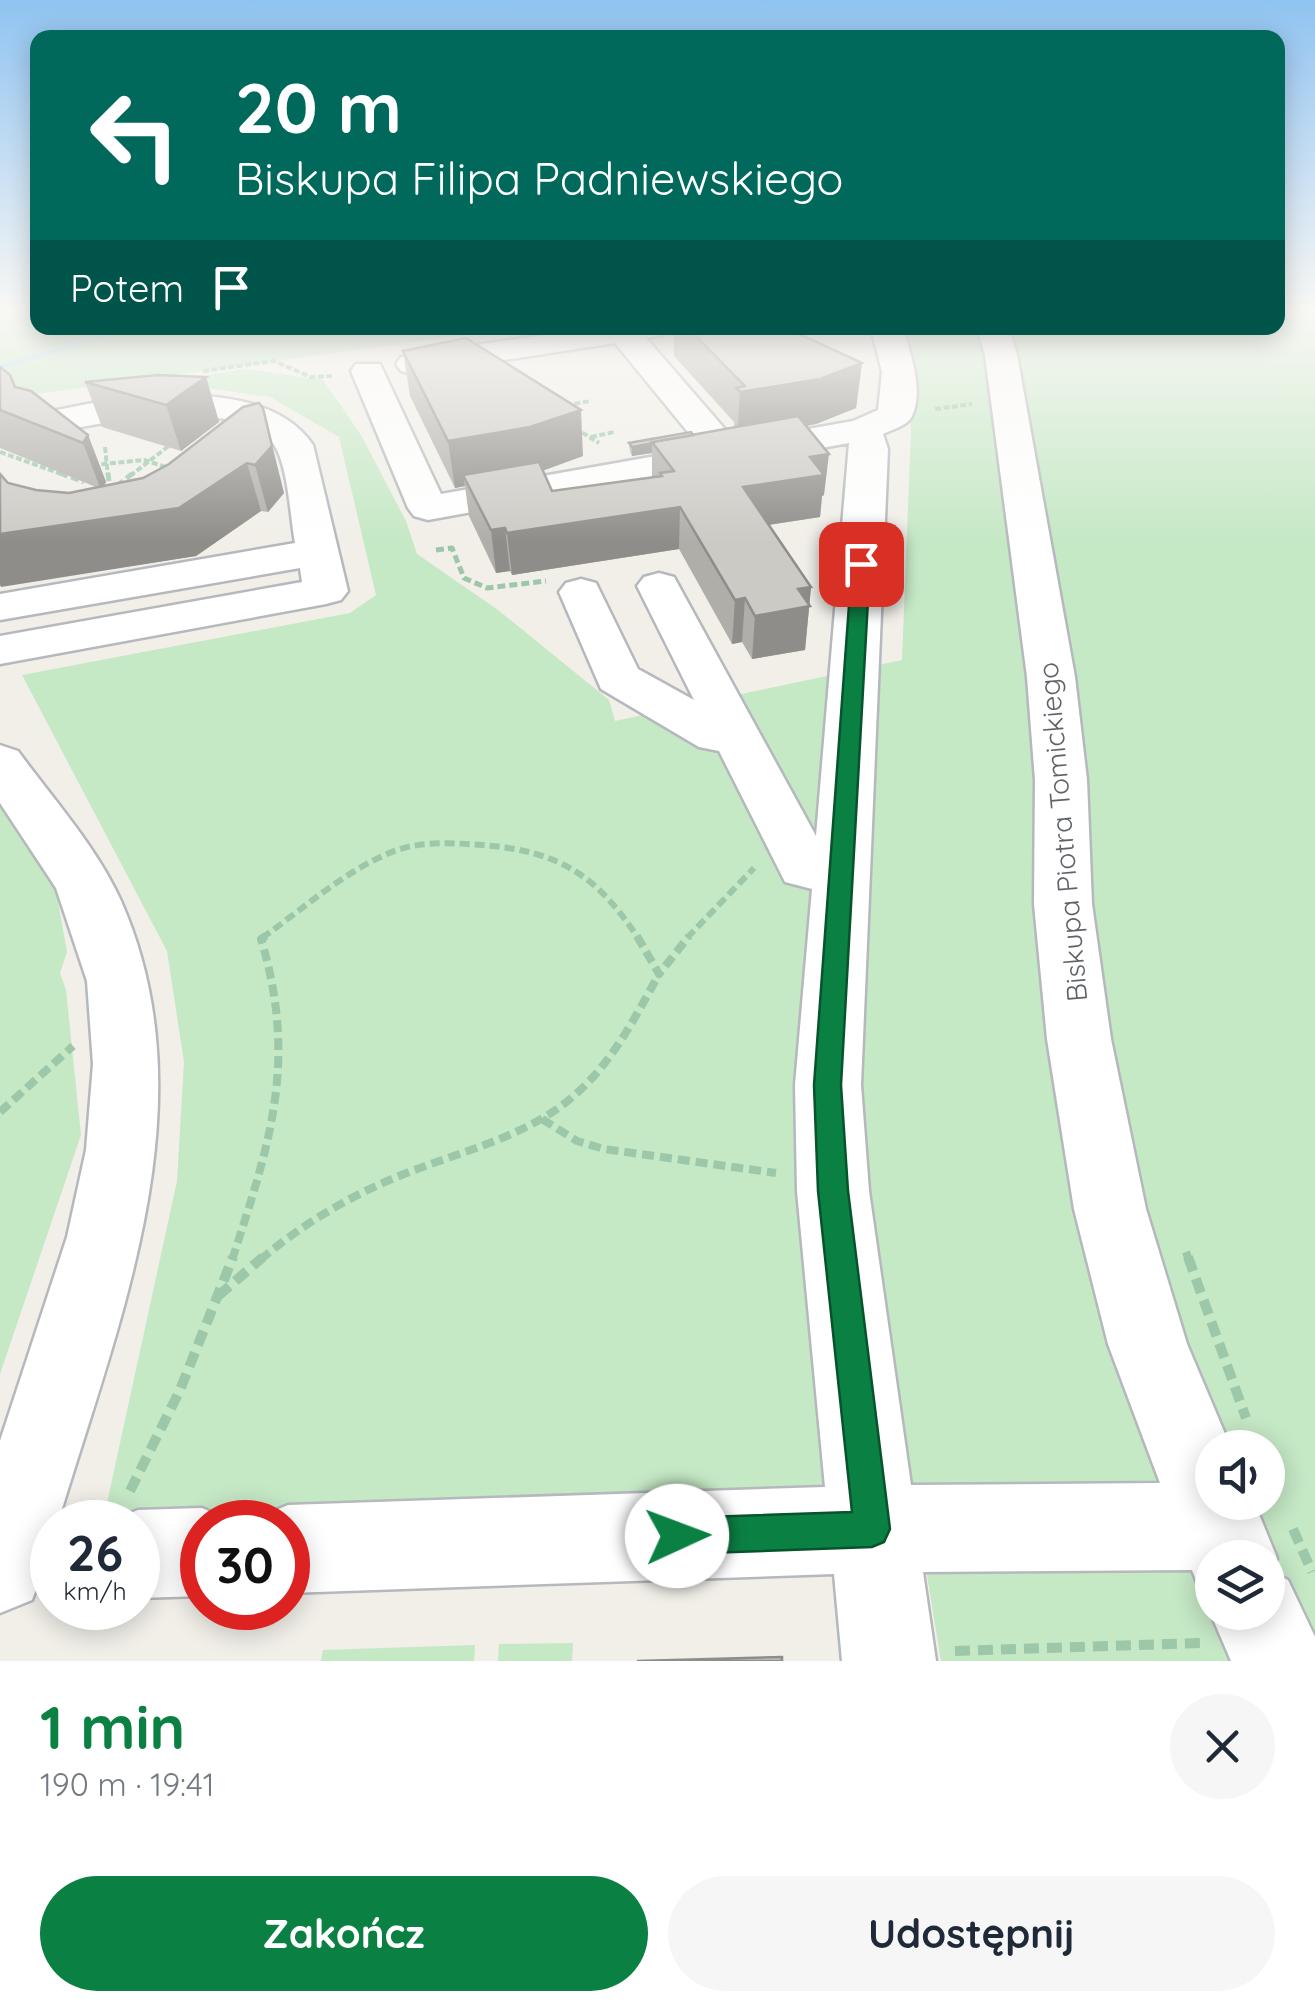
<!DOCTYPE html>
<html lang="pl">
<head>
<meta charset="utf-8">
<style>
	body { margin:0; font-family:Quicksand,sans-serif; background:#f6f6f7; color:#1f2937; height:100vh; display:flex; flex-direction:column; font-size:38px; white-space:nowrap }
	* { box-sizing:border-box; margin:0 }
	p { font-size:32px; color:#747a83 }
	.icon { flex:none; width:55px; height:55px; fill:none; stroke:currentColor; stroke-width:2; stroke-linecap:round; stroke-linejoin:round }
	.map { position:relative; height:1661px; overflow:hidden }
	.sheet { display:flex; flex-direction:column; background:#fff; flex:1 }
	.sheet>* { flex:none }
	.banner { position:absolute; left:30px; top:30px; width:1255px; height:305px; border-radius:20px; box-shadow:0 5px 25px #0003; background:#00695c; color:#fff; overflow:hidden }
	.buttons { position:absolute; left:1195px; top:1430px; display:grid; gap:20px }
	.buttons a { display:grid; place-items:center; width:90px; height:90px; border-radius:50%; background:#fff; box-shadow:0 5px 25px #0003; font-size:50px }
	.speed { position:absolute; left:30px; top:1500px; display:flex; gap:20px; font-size:50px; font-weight:700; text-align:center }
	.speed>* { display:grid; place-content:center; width:130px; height:130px; border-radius:50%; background:#fff; box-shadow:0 5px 25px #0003; line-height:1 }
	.speed small { font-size:25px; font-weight:400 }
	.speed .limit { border:15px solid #d22; background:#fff; color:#111 }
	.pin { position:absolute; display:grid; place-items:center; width:85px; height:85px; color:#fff; margin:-42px; border-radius:20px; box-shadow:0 5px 15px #0006 }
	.me { position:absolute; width:110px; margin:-55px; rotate:88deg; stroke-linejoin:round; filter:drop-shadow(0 0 8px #0008) }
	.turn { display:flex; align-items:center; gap:35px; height:210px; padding:0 40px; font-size:45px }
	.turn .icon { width:130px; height:130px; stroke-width:2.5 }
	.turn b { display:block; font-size:70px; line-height:85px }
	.then { display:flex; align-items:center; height:95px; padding:0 40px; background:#0003; gap:20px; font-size:38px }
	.round { display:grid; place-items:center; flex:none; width:105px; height:105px; border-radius:52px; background:#f6f6f7 }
	.head { display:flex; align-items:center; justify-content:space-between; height:170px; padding:0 40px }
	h1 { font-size:60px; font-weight:700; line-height:75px; color:#0b8043 }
	.primary-button { display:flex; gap:20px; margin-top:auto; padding:20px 40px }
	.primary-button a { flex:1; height:115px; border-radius:60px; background:#0b8043; color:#fff; font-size:40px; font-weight:700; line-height:115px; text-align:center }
	.primary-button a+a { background:#f6f6f7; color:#1f2937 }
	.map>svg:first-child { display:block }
</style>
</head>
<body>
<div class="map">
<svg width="1315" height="1661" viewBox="0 0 1315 1661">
	<rect width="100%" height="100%" fill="#f1efe8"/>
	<!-- green -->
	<g fill="#c5e8c5" fill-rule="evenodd">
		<path d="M 0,311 L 37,311 L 38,328 L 515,328 L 0,399 Z"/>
		<path d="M 1278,311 L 1315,311 L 1315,1661 L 941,1661 L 913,1489 L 105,1512 L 177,1181 L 184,1062 L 167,951 L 22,675 L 350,613 L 376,595 L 339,437 L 270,397 L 164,382 L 245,369 L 323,380 L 361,435 L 406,521 L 417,554 L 498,610 L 609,700 L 615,721 L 902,660 L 911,431 L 905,328 L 1278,328 ZM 1212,1448 L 1268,1448 L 1268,1502 L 1212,1502 ZM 1212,1558 L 1268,1558 L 1268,1612 L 1212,1612 Z"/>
		<path d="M 0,805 L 55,885 L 67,952 L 60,973 L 66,990 L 81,1135 L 0,1374 Z"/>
		<path d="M 573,1643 L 572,1661 L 498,1661 L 499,1644 Z"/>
		<path d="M 475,1645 L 474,1661 L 321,1661 L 323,1650 Z"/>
	</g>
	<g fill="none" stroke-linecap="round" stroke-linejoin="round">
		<!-- stream -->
		<path fill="#aadaff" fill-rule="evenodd" d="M 128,328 L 138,328 L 0,369 L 0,365 Z"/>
		<!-- minor casing -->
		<g stroke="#b5b8bc" stroke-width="5">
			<g id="minor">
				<path d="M 592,328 L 667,328 L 663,335 L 646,338 L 736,442 L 853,421 L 878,410 L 882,372 L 871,328 L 903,328 C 910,353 925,392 911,418 C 906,426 891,430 883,434 L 888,449 L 861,1085 L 869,1191 L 911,1485 L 1160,1483 L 1108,1344 L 1074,1209 L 1047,1039 L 1034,904 L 1035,780 L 1027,677 L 985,355 L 977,328 L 1009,328 L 1017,355 L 1075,677 L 1087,780 L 1092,904 L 1111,1039 L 1146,1209 L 1187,1344 L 1231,1448 L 1212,1448 L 1212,1502 L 1254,1502 L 1277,1558 L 1271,1572 L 1288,1580 L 1315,1637 L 1315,1661 L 1231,1661 L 1210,1612 L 1212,1606 L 1212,1612 L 1268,1612 L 1268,1558 L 1212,1558 L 1212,1594 L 1200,1590 L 1192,1570 L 923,1572 L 936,1661 L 842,1661 L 834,1574 L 288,1593 L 288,1522 L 255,1522 L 257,1518 L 288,1505 L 825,1487 L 797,1191 L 795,1085 L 812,889 L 785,882 L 719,751 L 699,747 L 601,689 L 559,592 L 566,583 L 581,579 L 596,583 L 638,669 L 694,700 L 637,586 L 644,577 L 659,573 L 674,577 L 816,836 L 849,443 L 428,520 L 414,516 L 408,508 L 351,371 L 356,364 L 380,364 L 441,494 L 701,448 L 615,343 L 413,374 L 401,371 L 396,364 L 401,357 L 413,354 Z"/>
				<path d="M 138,394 C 196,395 276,391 313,445 L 348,591 L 341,600 L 326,604 L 0,664 L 0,636 L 302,582 L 300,568 L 0,620 L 0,594 L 295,543 C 290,515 289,478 278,452 C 251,391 99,423 50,433 L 37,430 L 32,422 L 37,414 Z"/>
				<path d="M 0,745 L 18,751 C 53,799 96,846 121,901 C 211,1105 117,1325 58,1522 L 52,1522 C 52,1551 42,1574 32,1600 L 0,1613 L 0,1441 L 67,1237 L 86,1150 L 93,1064 L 87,981 L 56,888 L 0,803 Z"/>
				<path d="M 202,1508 L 234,1522 L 202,1522 L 202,1596 L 138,1598 L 138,1522 L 107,1522 L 138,1510 Z"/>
			</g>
		</g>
		<!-- path-far4 -->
		<g stroke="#9cc7a9" stroke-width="4" stroke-dasharray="6 2.5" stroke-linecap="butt">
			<path d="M 203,371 L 274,361 L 311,377 L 332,376"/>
			<path d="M 566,405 L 591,401"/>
			<path d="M 935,409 L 972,404"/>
			<path d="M 575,428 L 599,443"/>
			<path d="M 591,437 L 614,432"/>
			<path d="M 105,447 L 108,476"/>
			<path d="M 0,452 L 67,476"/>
			<path d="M 93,465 L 144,460 L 169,468"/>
			<path d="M 130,476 L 170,445"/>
		</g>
		<!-- path-far3 -->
		<g stroke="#9cc7a9" stroke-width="5" stroke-dasharray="8 4" stroke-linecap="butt">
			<path d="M 60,473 L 84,482"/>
			<path d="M 108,473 L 110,490"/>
			<path d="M 117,486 L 133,473"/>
			<path d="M 436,550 L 452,548 L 464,578 L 487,588 L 546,581"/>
		</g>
		<!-- path-far2 -->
		<g stroke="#9cc7a9" stroke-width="6" stroke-dasharray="10 5" stroke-linecap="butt">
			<path d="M 262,938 C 304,908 348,868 397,850 C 424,841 454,843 482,845 C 558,851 596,874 638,938"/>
			<path d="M 687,938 L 754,868"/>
		</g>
		<!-- path-far1 -->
		<g stroke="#9cc7a9" stroke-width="8" stroke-dasharray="12 6" stroke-linecap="butt">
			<path d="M 637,936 L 659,974 L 689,936"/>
			<path d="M 0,1112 L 73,1046"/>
			<path d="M 542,1119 L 577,1141 L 604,1149 L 776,1173"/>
			<path d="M 1186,1252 L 1189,1260"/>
			<path d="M 232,1260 C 270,1143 298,1062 261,939 L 266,936"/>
			<path d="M 260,1260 C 304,1223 351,1195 404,1174 C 462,1151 530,1136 577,1093 C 613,1061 636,1016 659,974"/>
		</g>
		<!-- path -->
		<g stroke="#9cc7a9" stroke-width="10" stroke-dasharray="15 8" stroke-linecap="butt">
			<path d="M 1188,1257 L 1246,1418"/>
			<path d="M 218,1296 L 263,1257"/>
			<path d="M 1268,1471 L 1277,1495"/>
			<path d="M 130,1491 L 180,1390 L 233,1257"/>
			<path d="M 1293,1529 L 1312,1572"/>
			<path d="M 955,1651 L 1203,1643"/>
		</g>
		<!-- minor -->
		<use href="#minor" fill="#fff" fill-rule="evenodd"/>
	</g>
	<!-- wall -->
	<g fill="#afaea9">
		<path d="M 674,328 L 786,328 L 862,363 L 856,408 L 816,424 L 806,426 L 824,495 L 822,496 L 820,517 L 769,525 L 811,587 L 805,650 L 752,659 L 742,642 L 732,644 L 679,549 L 512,575 L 510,571 L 496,573 L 469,516 L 465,486 L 455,488 L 410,396 L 403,351 L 583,456 L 543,470 L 552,491 L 652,477 L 652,453 L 632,456 L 630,452 L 629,443 L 734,428 L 734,422 L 674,356 Z"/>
		<path d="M 0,367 L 15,387 L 88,435 L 106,482 L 104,486 L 143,478 L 169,464 L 243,407 L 284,493 L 268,512 L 261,511 L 196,556 L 0,586 L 0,474 L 8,483 L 36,490 L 69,493 L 96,487 L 0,448 Z"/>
		<path d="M 206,377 L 219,422 L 181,451 L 102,427 L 85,382 Z"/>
	</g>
	<!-- shaded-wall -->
	<g fill="#8f8d8a">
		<path d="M 862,363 L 856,408 L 816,424 L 737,438 L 740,392 Z"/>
		<path d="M 206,377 L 219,422 L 181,451 L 166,405 Z"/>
		<path d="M 263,408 L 284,493 L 268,512 L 255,465 Z"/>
		<path d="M 581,410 L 583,456 L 534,474 L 463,475 L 465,486 L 455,488 L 448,441 Z"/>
		<path d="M 88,435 L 106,482 L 101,490 L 83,443 Z"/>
		<path d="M 652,443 L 652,453 L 632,456 L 632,447 Z"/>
		<path d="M 829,454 L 824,495 L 822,496 L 820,517 L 741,529 L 743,487 L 810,457 Z"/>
		<path d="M 247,463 L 261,511 L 196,556 L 1,587 L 0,584 L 0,534 Z"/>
		<path d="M 680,507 L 679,549 L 512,575 L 507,533 Z"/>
		<path d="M 505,528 L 510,571 L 496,573 L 491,530 Z"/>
		<path d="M 811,587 L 805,650 L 752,659 L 755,616 L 798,589 Z"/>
		<path d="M 745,598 L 742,642 L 732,644 L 735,600 Z"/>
	</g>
	<!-- building -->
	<g fill="#cccac5" stroke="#8f8d8a" stroke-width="2.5">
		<path d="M 688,328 L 786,328 L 862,363 L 820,379 L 740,392 L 736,388 L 745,386 Z"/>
		<path d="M 466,338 L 581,410 L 530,427 L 448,441 L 403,351 Z"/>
		<path d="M 0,367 L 10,375 L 15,387 L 31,391 L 88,435 L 83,443 L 0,410 Z"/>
		<path d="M 158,375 L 206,377 L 166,405 L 85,382 Z"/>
		<path d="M 259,403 L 263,408 L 272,446 L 255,465 L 247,463 L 179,508 L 0,534 L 0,474 L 8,483 L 36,490 L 69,493 L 143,478 L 169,464 L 243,407 Z"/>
		<path d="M 798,416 L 829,454 L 810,457 L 824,475 L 743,487 L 811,587 L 798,589 L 810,606 L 755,616 L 745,598 L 735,600 L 680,507 L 507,533 L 505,528 L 491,530 L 463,475 L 539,462 L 552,491 L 662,476 L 660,473 L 674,471 L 652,442 Z"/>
		<path d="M 691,432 L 693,435 L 652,442 L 653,443 L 632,447 L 629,443 Z"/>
		<path d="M 782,1657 L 782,1661 L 637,1661 Z"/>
	</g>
	<!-- sky -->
	<linearGradient id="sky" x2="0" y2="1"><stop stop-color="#8fc3f1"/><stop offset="0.57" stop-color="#f9f8f5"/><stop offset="1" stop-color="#f9f8f5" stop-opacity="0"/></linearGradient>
	<rect width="1315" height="543" fill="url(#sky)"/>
	<!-- route -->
	<path fill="#0b8043" stroke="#07532c" stroke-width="2.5" d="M 861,558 L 870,564 L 841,1085 L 848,1191 L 890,1529 L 884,1542 L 872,1547 L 677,1554 L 664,1549 L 659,1536 L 664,1523 L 677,1518 L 852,1512 L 818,1191 L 814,1085 L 852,564 Z"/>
	<g text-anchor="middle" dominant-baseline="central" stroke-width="10" stroke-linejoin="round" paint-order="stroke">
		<!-- street labels -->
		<g font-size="28" fill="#5f6368" stroke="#fff">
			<text transform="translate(1062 832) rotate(-95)">Biskupa Piotra Tomickiego</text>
		</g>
	</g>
</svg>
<div class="buttons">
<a><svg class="icon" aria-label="sound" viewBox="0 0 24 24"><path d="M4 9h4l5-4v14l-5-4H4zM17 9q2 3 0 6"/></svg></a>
<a><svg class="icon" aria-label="layers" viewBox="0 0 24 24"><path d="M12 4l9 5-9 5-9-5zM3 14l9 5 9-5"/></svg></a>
</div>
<div class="speed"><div>26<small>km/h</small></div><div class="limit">30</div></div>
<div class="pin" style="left:861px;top:564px;background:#d93025"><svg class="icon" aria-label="arrive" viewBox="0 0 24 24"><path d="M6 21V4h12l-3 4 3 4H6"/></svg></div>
<svg class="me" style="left:677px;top:1536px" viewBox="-20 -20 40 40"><circle r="19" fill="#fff"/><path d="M0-13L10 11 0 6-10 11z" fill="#0b8043"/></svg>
<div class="banner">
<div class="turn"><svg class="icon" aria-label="left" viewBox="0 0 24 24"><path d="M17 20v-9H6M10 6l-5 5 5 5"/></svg><div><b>20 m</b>Biskupa Filipa Padniewskiego</div></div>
<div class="then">Potem<svg class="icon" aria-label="arrive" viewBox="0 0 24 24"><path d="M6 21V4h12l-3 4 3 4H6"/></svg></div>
</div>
</div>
<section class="sheet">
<div class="head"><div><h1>1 min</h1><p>190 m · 19:41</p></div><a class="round"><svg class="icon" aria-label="close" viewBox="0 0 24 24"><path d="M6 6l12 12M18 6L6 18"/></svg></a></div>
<div class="primary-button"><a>Zakończ</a><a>Udostępnij</a></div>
</section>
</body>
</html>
